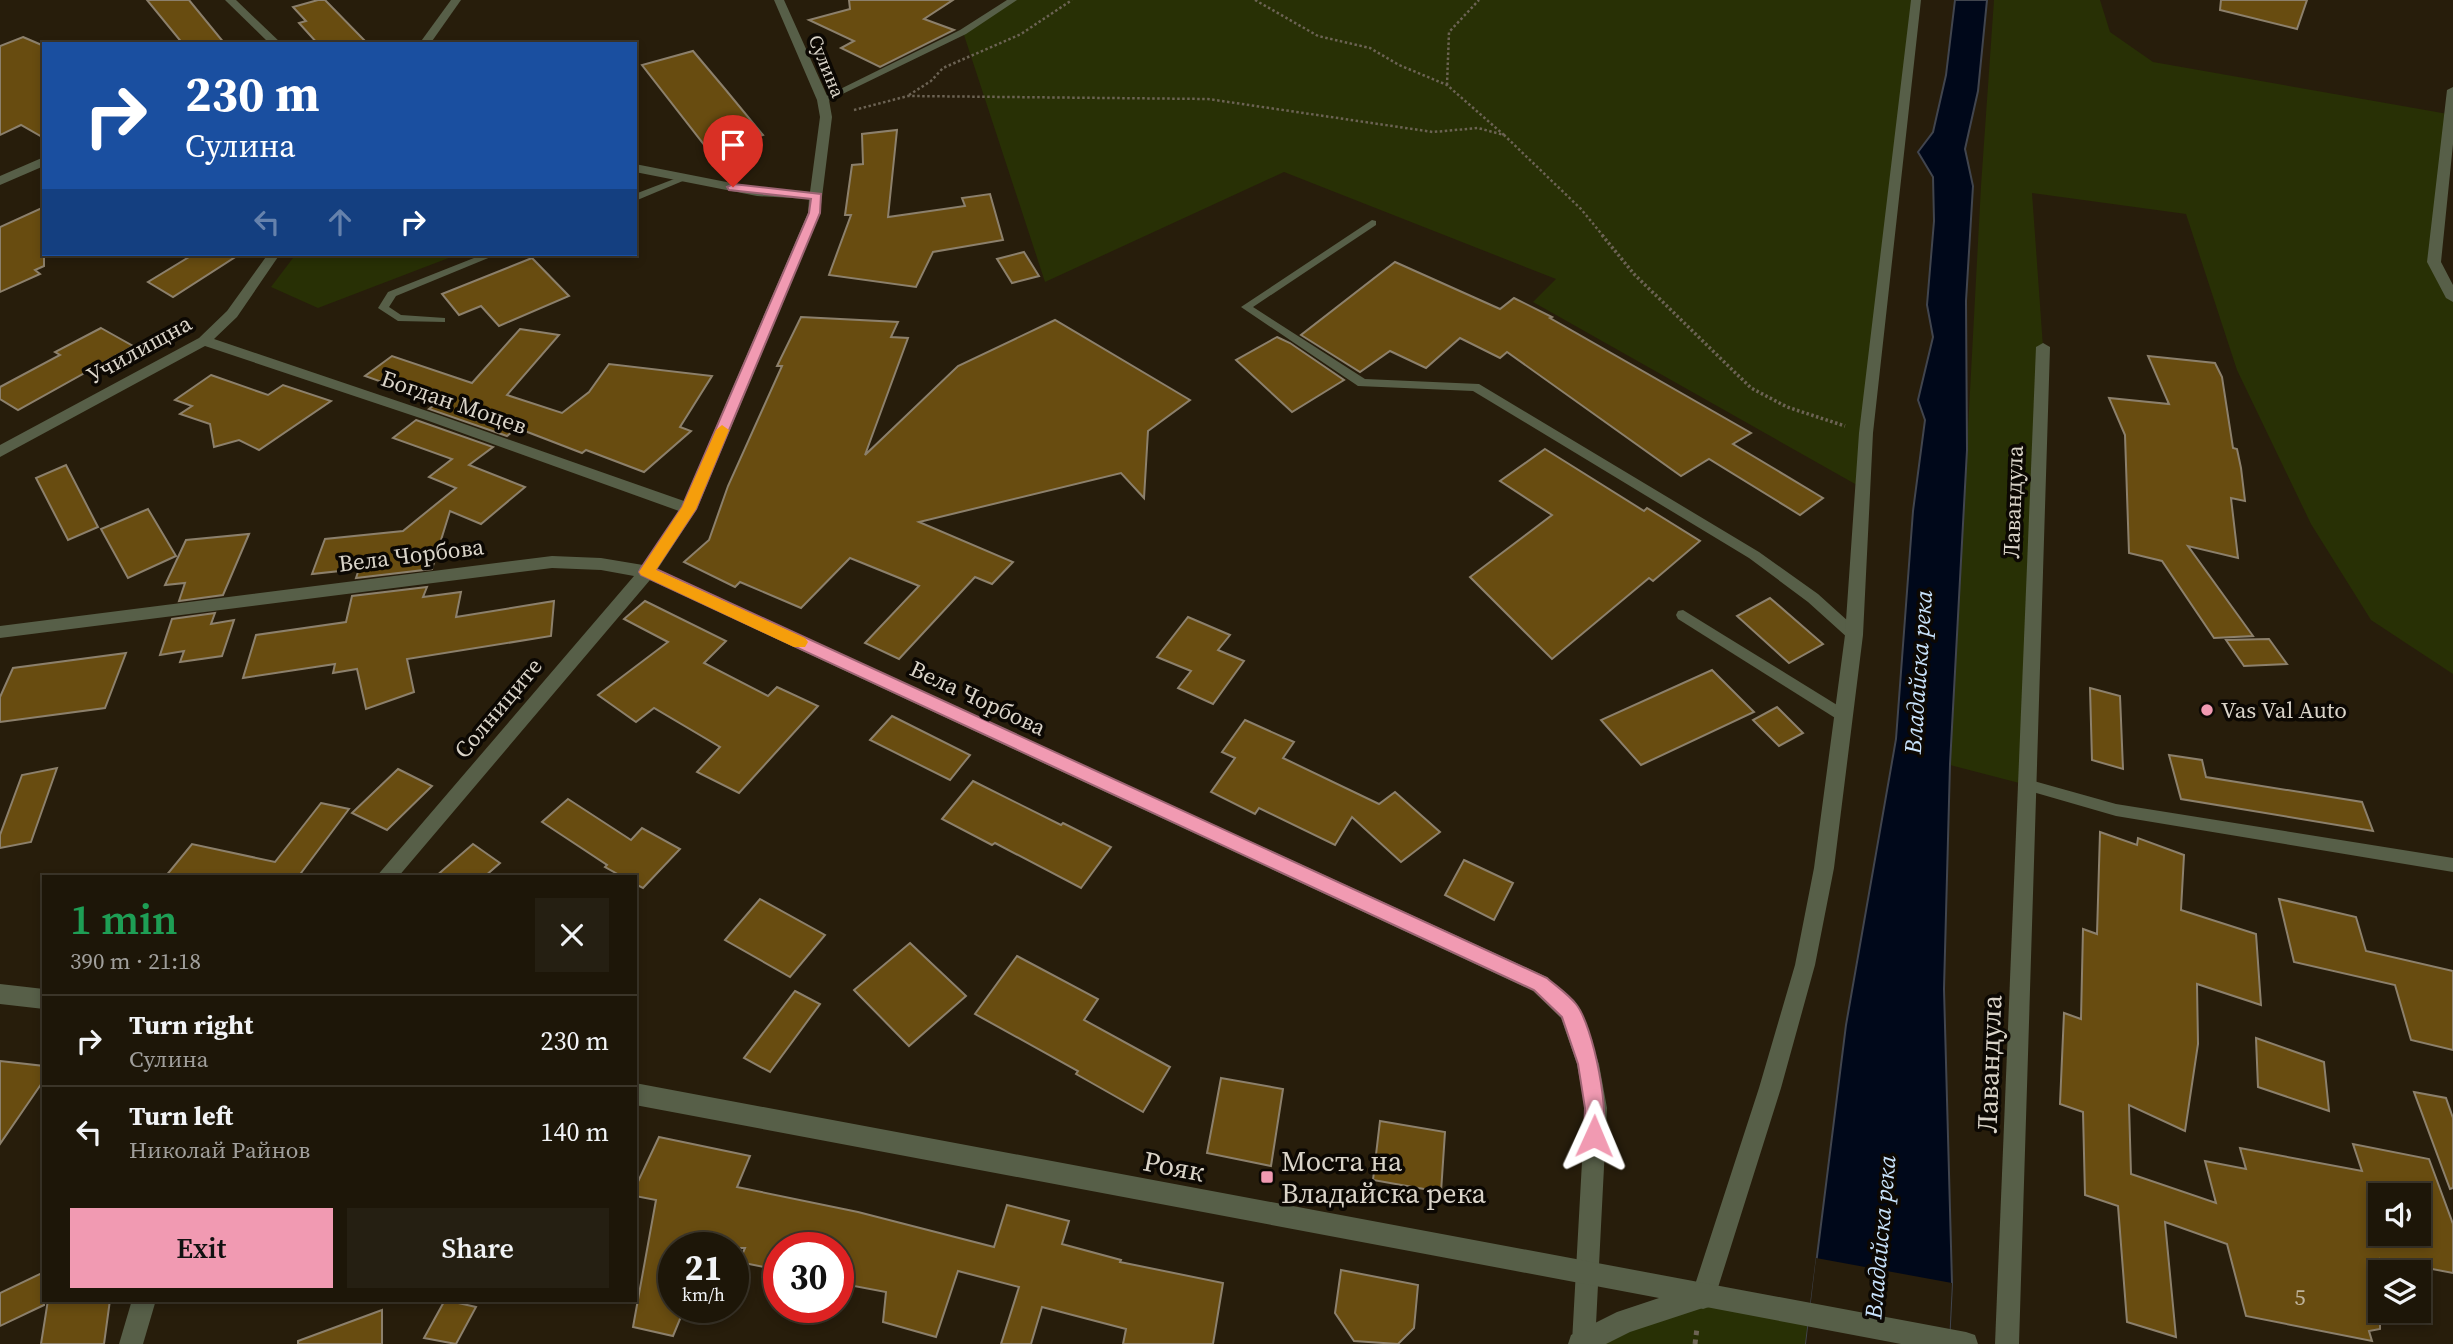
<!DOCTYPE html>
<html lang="en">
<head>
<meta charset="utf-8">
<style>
	body { margin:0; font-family:"Source Serif 4",serif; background:#251f12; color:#f1f3f6; height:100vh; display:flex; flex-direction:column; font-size:26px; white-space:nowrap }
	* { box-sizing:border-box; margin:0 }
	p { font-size:23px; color:#a09f9c }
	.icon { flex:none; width:38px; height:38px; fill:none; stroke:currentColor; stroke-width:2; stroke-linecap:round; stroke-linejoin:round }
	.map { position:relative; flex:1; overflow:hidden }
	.drawer { position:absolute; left:42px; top:875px; width:595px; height:427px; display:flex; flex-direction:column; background:#1d1608; border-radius:0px; box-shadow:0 4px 10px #0003,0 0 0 2px #3b3529 }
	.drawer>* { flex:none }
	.hud { position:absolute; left:42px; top:42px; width:595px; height:214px; border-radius:0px; box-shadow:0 4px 10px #0003,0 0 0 2px #3b3529; background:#1a4fa0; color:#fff; overflow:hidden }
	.tools { position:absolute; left:2368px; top:1183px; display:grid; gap:14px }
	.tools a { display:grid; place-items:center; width:63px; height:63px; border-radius:0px; background:#1d1608; box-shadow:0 4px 10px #0003,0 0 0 2px #3b3529; font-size:35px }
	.speed { position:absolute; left:658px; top:1232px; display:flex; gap:14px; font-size:35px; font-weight:700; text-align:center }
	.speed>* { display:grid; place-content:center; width:91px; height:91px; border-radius:50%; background:#1d1608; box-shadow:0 4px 10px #0003,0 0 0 2px #3b3529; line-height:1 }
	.speed small { font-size:18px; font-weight:400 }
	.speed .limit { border:10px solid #d22; background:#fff; color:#111 }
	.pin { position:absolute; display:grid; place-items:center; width:60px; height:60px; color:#fff; margin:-72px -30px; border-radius:50% 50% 50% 0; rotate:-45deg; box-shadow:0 0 7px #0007 }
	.pin .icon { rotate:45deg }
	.me { position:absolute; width:77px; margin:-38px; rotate:1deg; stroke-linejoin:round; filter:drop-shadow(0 0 5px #0008) }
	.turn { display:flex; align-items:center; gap:24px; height:147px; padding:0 28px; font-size:32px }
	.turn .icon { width:91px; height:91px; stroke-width:2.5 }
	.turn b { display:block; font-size:49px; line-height:60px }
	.lanes { display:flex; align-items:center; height:66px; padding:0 28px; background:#0003; justify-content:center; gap:35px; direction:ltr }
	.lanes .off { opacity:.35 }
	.round { display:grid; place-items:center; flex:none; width:74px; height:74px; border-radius:0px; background:#251f12 }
	.overview { display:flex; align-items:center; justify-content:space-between; height:119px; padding:0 28px }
	h1 { font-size:42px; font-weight:600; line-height:52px; color:#1e9e55 }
	.action { display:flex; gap:14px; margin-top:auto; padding:14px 28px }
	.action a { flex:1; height:80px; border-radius:0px; background:#f19ab2; color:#111; font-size:28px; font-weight:600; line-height:80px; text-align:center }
	.action a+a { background:#251f12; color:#f1f3f6 }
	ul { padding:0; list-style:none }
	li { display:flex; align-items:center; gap:21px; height:91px; padding:0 28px; border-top:2px solid #3b3529 }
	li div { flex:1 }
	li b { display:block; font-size:26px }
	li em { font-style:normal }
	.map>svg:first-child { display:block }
</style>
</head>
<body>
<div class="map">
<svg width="2453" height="1344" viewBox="0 0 2453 1344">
	<rect width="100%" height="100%" fill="#271d0b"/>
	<!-- green -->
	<g fill="#283005">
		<path d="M 1013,0 L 1916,0 L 1864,489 L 1533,302 L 1556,279 L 1284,172 L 1045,282 L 963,32 Z"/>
		<path d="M 1994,0 L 2100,0 L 2110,32 L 2153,62 L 2448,114 L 2434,262 L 2453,298 L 2453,674 L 2371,620 L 2311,524 L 2237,370 L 2186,214 L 2032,193 L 2043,347 L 2027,785 L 1950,765 L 1981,186 Z"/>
		<path d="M 296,254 L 459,254 L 318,308 L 271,287 Z"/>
		<path d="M 1703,1297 L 1809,1314 L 1806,1344 L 1580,1344 Z"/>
	</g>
	<!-- water -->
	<path fill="#00081a" stroke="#41454e" stroke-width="2" d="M 1955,0 L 1987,0 L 1978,91 L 1965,149 L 1973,186 L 1966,301 L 1967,450 L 1950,764 L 1944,989 L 1952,1283 L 1949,1344 L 1806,1344 L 1846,1025 L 1896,739 L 1913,511 L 1925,420 L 1918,400 L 1933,337 L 1927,305 L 1934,221 L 1933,177 L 1918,152 L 1933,132 L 1946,75 Z"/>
	<!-- pier -->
	<path fill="#271d0b" d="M 1816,1258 L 1952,1283 L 1949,1344 L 1806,1344 Z"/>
	<!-- building -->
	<g fill="#684c10" stroke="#8c806c" stroke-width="2" fill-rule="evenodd">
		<path d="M 147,0 L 189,0 L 225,44 L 183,44 Z"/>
		<path d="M 318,0 L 325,0 L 368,44 L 318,44 L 299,23 L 306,21 L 293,7 Z"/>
		<path d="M 849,0 L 953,0 L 924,19 L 954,30 L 880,67 L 841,48 L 854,41 L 809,20 L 850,9 Z"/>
		<path d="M 2221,0 L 2307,0 L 2297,29 L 2220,10 Z"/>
		<path d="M 23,37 L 44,46 L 44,138 L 21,125 L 0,135 L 0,46 Z"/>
		<path d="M 693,51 L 725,89 L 763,135 L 709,151 L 642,65 Z"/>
		<path d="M 897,130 L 888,217 L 965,206 L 962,198 L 990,194 L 1003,240 L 933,252 L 916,287 L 829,275 L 851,215 L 845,215 L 852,165 L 863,164 L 862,134 Z"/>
		<path d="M 44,207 L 44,266 L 35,270 L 40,274 L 0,292 L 0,227 Z"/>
		<path d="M 1024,252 L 1039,276 L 1012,283 L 997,259 Z"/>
		<path d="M 194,254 L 240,254 L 173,297 L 148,282 Z"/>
		<path d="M 532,258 L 569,296 L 499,326 L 481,306 L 459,315 L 442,294 Z"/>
		<path d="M 1395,262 L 1500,309 L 1514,298 L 1552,317 L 1550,318 L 1751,433 L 1733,444 L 1823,498 L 1800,515 L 1709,459 L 1681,476 L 1507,352 L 1500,358 L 1460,338 L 1426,368 L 1390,351 L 1360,372 L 1301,335 Z"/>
		<path d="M 801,317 L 898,322 L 891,337 L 908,338 L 865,455 L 958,366 L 1055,320 L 1190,400 L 1148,431 L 1144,498 L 1121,473 L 919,522 L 1013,562 L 992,584 L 975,577 L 899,659 L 865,643 L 919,586 L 850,558 L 801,608 L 740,582 L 735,587 L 684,562 L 709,540 L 728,486 L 782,366 L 777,366 Z"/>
		<path d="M 101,328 L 133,346 L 18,410 L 0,399 L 0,387 L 60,355 L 55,352 Z"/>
		<path d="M 520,329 L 559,335 L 507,395 L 562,413 L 589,392 L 609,364 L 712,376 L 680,427 L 691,431 L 644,472 L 586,450 L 582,453 L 517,428 L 507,436 L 429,409 L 438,402 L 365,376 L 392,356 L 472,383 Z"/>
		<path d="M 1277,337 L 1290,343 L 1344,380 L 1292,412 L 1236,360 Z"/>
		<path d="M 2148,356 L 2215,363 L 2222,377 L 2233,448 L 2237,449 L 2241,468 L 2245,501 L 2231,498 L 2238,558 L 2188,546 L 2253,636 L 2214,638 L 2162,561 L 2129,553 L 2125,435 L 2109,398 L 2169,404 Z"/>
		<path d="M 211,375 L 268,395 L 283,385 L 331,401 L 259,450 L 239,440 L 214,447 L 210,424 L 180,414 L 192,406 L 175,400 Z"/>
		<path d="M 416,420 L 493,447 L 469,465 L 525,487 L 481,524 L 450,511 L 432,569 L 356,578 L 359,569 L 312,574 L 325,539 L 403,531 L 456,488 L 429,477 L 452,459 L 393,438 Z"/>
		<path d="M 1545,449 L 1644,511 L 1647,508 L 1700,541 L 1653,581 L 1649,578 L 1552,659 L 1470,577 L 1552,515 L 1500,481 Z"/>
		<path d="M 66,465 L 98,527 L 68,540 L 36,478 Z"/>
		<path d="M 148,509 L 176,556 L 128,578 L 101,529 Z"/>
		<path d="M 249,534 L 223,595 L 179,601 L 185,583 L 165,585 L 186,540 Z"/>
		<path d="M 427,587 L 423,597 L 461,592 L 456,617 L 554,601 L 551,636 L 407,659 L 414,692 L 366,709 L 357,669 L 333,673 L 335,664 L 243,678 L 256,635 L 346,622 L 352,596 Z"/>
		<path d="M 1770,598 L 1823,644 L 1789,663 L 1737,616 Z"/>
		<path d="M 645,601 L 726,641 L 704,663 L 768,696 L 777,687 L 818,706 L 739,793 L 697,772 L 720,747 L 654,708 L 636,722 L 598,695 L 668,642 L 624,619 Z"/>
		<path d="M 215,613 L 211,624 L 234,620 L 222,656 L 180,662 L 184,651 L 160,655 L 172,619 Z"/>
		<path d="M 1188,617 L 1230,635 L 1218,650 L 1244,661 L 1213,704 L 1178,688 L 1191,671 L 1157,657 Z"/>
		<path d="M 2269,639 L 2287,664 L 2244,666 L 2226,640 Z"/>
		<path d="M 126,653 L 105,708 L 0,722 L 0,697 L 13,668 Z"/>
		<path d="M 1712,670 L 1754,712 L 1641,765 L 1601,720 Z"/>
		<path d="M 2090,688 L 2120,696 L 2123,769 L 2092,760 Z"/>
		<path d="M 1777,707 L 1803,733 L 1779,746 L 1753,720 Z"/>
		<path d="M 892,716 L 970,755 L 950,780 L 870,740 Z"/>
		<path d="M 1245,720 L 1294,742 L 1283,758 L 1379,804 L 1395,792 L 1440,832 L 1401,862 L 1352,817 L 1335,845 L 1259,808 L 1255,814 L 1211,792 L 1235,758 L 1222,752 Z"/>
		<path d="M 2169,755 L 2202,760 L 2206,777 L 2362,802 L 2373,831 L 2181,799 Z"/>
		<path d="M 57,768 L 31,842 L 0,848 L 0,835 L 22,775 Z"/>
		<path d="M 398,769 L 432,786 L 387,830 L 352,813 Z"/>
		<path d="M 973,781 L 1061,825 L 1063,823 L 1111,847 L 1081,888 L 995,843 L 992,845 L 942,819 Z"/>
		<path d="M 568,799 L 631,840 L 642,828 L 680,849 L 643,888 L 635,884 L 635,877 L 623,877 L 605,867 L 607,865 L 542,822 Z"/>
		<path d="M 321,803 L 349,809 L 298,877 L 165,877 L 192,844 L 275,862 Z"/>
		<path d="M 2100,832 L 2137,845 L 2138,838 L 2184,855 L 2181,910 L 2256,934 L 2261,1005 L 2197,984 L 2198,1044 L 2185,1131 L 2129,1105 L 2131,1174 L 2216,1203 L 2205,1161 L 2246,1169 L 2240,1148 L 2362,1171 L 2353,1144 L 2429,1159 L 2453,1224 L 2453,1273 L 2380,1259 L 2380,1329 L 2369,1331 L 2372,1341 L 2246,1316 L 2227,1244 L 2165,1222 L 2176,1337 L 2127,1322 L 2118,1206 L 2085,1195 L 2083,1112 L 2060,1104 L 2064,1013 L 2081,1019 L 2083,929 L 2097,934 ZM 2380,1195 L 2418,1195 L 2418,1234 L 2380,1234 Z"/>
		<path d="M 473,844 L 500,863 L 484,877 L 435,877 Z"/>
		<path d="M 1464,860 L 1513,883 L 1494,920 L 1445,895 Z"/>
		<path d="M 760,899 L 825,935 L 790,977 L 725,940 Z"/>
		<path d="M 2279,899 L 2356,917 L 2366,951 L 2453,971 L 2453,1050 L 2411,1040 L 2395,985 L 2294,962 Z"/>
		<path d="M 910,943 L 966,996 L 909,1046 L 854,990 Z"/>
		<path d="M 1017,956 L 1098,999 L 1084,1020 L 1170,1067 L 1143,1112 L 1076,1074 L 1078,1071 L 975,1014 Z"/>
		<path d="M 795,991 L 820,1004 L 770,1072 L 744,1058 Z"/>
		<path d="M 2256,1038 L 2324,1062 L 2329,1111 L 2258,1087 Z"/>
		<path d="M 0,1061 L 44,1066 L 44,1080 L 0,1144 Z"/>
		<path d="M 1221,1078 L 1283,1089 L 1271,1166 L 1207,1153 Z"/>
		<path d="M 2414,1092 L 2446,1098 L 2453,1118 L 2453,1188 L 2450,1189 Z"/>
		<path d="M 1380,1121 L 1445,1132 L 1441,1192 L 1373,1180 Z"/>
		<path d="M 659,1137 L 750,1156 L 737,1187 L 858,1212 L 994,1247 L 1007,1205 L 1069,1221 L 1062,1244 L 1121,1260 L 1120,1262 L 1223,1283 L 1213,1344 L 1123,1344 L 1126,1329 L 1042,1307 L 1031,1344 L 1001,1344 L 1019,1287 L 958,1271 L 936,1337 L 883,1322 L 886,1292 L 838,1283 L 838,1248 L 779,1248 L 779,1270 L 739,1262 L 745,1248 L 674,1248 L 674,1307 L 685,1307 L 673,1336 L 633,1327 L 656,1200 L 635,1196 L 635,1188 Z"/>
		<path d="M 1341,1270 L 1418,1285 L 1414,1328 L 1398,1344 L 1354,1341 L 1335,1313 Z"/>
		<path d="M 44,1272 L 44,1305 L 0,1326 L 0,1293 Z"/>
		<path d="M 48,1300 L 110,1300 L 104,1344 L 41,1344 Z"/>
		<path d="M 445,1300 L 476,1307 L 456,1344 L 424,1338 Z"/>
		<path d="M 382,1310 L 382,1344 L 298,1344 L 298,1341 Z"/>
	</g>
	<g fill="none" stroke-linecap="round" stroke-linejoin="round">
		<!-- path-far2 -->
		<g stroke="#6c6354" stroke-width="2.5" stroke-dasharray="2.5 2.5" stroke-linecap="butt">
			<path d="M 1255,0 L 1318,36 L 1370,48 L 1399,65 L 1447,85 L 1504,135"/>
			<path d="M 1447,85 L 1449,32 L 1479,0"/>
			<path d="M 909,95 L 931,81 L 943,68 L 1021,34 L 1072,0"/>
			<path d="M 854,110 L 908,96 L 1208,99 L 1433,132 L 1478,128 L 1504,135 L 1581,209 L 1604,237"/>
		</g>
		<!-- path-far1 -->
		<path stroke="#6c6354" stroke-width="3.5" stroke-dasharray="2.5 2.5" stroke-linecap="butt" d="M 1602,235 L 1634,274 L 1751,388 L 1787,407 L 1845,426"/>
		<!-- path -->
		<path stroke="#6c6354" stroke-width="5" stroke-dasharray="4.5 4.5" stroke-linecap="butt" d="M 1695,1344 L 1697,1328"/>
		<!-- service -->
		<g fill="#575f48" fill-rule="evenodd">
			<path d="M 1007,0 L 1017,0 L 966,34 L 826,102 L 818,100 L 960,30 Z"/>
			<path d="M 682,176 L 690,178 L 635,201 L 635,194 Z"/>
			<path d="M 1372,220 L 1376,221 L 1376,225 L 1253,307 L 1365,379 L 1479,384 L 1759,552 L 1818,594 L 1859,631 L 1861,635 L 1859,639 L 1849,639 L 1808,602 L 1749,558 L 1473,391 L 1358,386 L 1241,307 Z"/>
			<path d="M 484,254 L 498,254 L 396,296 L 389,307 L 401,315 L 445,318 L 445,322 L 398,321 L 378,308 L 388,292 Z"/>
			<path d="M 1683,610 L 1850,713 L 1852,717 L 1850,721 L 1840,721 L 1678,619 L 1676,615 L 1678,611 Z"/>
			<path d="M 2027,779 L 2116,804 L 2453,858 L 2453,872 L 2116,816 L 2022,789 L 2020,785 L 2022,781 Z"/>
		</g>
		<!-- minor -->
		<g fill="#575f48" fill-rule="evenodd">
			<path d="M 225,0 L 236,0 L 282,44 L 270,44 Z"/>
			<path d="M 451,0 L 461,0 L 430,44 L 419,44 Z"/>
			<path d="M 774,0 L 784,0 L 829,100 L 832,117 L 820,213 L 697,509 L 657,570 L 1547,977 L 1577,1005 L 1599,1064 L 1607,1108 L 1595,1344 L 1572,1342 L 1585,1108 L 1577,1064 L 1561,1018 L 1533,991 L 650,580 L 398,877 L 376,877 L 634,576 L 601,570 L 552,568 L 0,638 L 0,626 L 552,556 L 601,558 L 643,565 L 679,511 L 426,420 L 205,346 L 0,457 L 0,445 L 199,338 L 227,311 L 268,254 L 280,254 L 237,317 L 214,339 L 436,414 L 684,501 L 808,213 L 809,199 L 757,196 L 635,172 L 635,164 L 757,188 L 810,192 L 820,117 L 817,100 Z"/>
			<path d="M 1911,0 L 1921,0 L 1873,433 L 1863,635 L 1834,868 L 1815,965 L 1781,1088 L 1715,1297 L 1712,1306 L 1703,1309 L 1694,1306 L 1691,1297 L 1759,1088 L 1795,965 L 1814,868 L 1845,635 L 1859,433 Z"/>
			<path d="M 2453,87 L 2453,144 L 2441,262 L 2453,285 L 2453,302 L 2446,298 L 2427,262 L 2447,90 Z"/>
			<path d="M 44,157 L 44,166 L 0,185 L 0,176 Z"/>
			<path d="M 2043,343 L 2050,347 L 2019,1344 L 1995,1344 L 2036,347 Z"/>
			<path d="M 132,1300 L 156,1300 L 143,1344 L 119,1344 Z"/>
		</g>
		<!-- tertiary -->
		<g fill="#575f48" fill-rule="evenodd">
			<path d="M 0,984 L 44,989 L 44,1009 L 0,1004 Z"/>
			<path d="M 635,1083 L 1966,1332 L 1975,1335 L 1978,1344 L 1901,1344 L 1706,1307 L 1630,1332 L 1606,1344 L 1568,1344 L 1571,1335 L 1617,1312 L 1659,1298 L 635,1105 Z"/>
		</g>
	</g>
	<!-- route -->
	<path fill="#f19ab2" stroke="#9d6474" stroke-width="2" d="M 733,184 L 821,194 L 820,213 L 696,509 L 656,569 L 1547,978 C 1556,986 1568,994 1576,1004 C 1593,1025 1612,1117 1601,1143 L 1594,1146 L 1587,1143 L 1584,1136 L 1585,1108 L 1578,1064 L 1562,1017 L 1534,990 L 641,575 L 639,572 L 641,568 L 682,507 L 809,213 L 811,199 L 729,190 L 727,187 Z"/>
	<!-- slow -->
	<path fill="#f59e0b" d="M 722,425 L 729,430 L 696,509 L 656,570 L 805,638 L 808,642 L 805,647 L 794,647 L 641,575 L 639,572 L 682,507 L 716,430 Z"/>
	<!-- markers -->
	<g fill="#f19ab2" stroke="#0c0803" stroke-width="2.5">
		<circle cx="2207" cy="710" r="7"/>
		<rect x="1260" y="1170" width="14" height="14" rx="3.5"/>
	</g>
	<g text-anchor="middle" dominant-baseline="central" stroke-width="7" stroke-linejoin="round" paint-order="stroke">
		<!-- far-street labels -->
		<g font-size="19" fill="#dad4c9" stroke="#0c0803">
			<text transform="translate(827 66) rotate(68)">Сулина</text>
		</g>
		<!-- street labels -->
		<g font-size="23" fill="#dad4c9" stroke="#0c0803">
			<text transform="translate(139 349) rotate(-29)">Училищна</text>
			<text transform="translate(454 402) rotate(19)">Богдан Моцев</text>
			<text transform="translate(2013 502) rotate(-88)">Лавандула</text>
			<text transform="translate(411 555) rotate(-7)">Вела Чорбова</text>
			<text transform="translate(978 698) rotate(25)">Вела Чорбова</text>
			<text transform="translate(498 708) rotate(-50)">Солниците</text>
		</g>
		<!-- poi labels -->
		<g font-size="23" fill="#dad4c9" stroke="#0c0803" text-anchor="start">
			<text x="2221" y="710">Vas Val Auto</text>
		</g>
		<!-- near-number labels -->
		<g font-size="23" fill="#beb29b">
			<text x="2300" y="1297">5</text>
		</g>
		<!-- water labels -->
		<g font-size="24" font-style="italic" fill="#c9e3fc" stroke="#0c0803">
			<text transform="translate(1918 672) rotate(-86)">Владайска река</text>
			<text transform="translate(1880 1237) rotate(-85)">Владайска река</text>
		</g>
		<!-- near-street labels -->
		<g font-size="28" fill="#dad4c9" stroke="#0c0803">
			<text transform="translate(1989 1064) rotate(-88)">Лавандула</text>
			<text transform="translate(1174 1166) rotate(11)">Рояк</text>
		</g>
		<!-- near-poi labels -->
		<g font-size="28" fill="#dad4c9" stroke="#0c0803" text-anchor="start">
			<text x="1281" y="1161">Моста на<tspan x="1281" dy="32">Владайска река</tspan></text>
		</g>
	</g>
</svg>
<div class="tools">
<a><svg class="icon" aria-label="sound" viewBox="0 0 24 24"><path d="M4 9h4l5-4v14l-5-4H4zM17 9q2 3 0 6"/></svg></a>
<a><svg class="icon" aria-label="layers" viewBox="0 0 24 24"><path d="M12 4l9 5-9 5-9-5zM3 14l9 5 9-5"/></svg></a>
</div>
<div class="speed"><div>21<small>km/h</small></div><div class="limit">30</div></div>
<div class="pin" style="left:733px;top:187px;background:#d93025"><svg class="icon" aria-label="arrive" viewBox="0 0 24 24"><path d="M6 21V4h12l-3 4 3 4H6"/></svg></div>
<svg class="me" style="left:1594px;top:1136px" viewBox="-20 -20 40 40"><path d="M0-17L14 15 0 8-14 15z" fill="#f19ab2" stroke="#fff" stroke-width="4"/></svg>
<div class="hud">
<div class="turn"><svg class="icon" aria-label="right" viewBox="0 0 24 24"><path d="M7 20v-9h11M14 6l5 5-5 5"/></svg><div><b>230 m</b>Сулина</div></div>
<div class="lanes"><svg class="icon off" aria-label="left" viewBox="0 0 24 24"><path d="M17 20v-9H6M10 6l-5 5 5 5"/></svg><svg class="icon off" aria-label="ahead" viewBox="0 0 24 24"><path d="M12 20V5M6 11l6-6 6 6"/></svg><svg class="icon" aria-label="right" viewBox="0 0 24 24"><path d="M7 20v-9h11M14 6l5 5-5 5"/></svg></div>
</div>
<section class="drawer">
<div class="overview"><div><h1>1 min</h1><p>390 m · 21:18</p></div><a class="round"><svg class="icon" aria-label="close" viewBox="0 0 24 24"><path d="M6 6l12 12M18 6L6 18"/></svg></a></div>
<ul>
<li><svg class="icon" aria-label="right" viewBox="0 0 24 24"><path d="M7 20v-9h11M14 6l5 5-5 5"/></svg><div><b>Turn right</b><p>Сулина</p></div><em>230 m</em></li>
<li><svg class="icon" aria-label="left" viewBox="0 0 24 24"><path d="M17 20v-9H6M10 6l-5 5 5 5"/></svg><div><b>Turn left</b><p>Николай Райнов</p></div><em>140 m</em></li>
</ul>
<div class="action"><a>Exit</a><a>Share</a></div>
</section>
</div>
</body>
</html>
